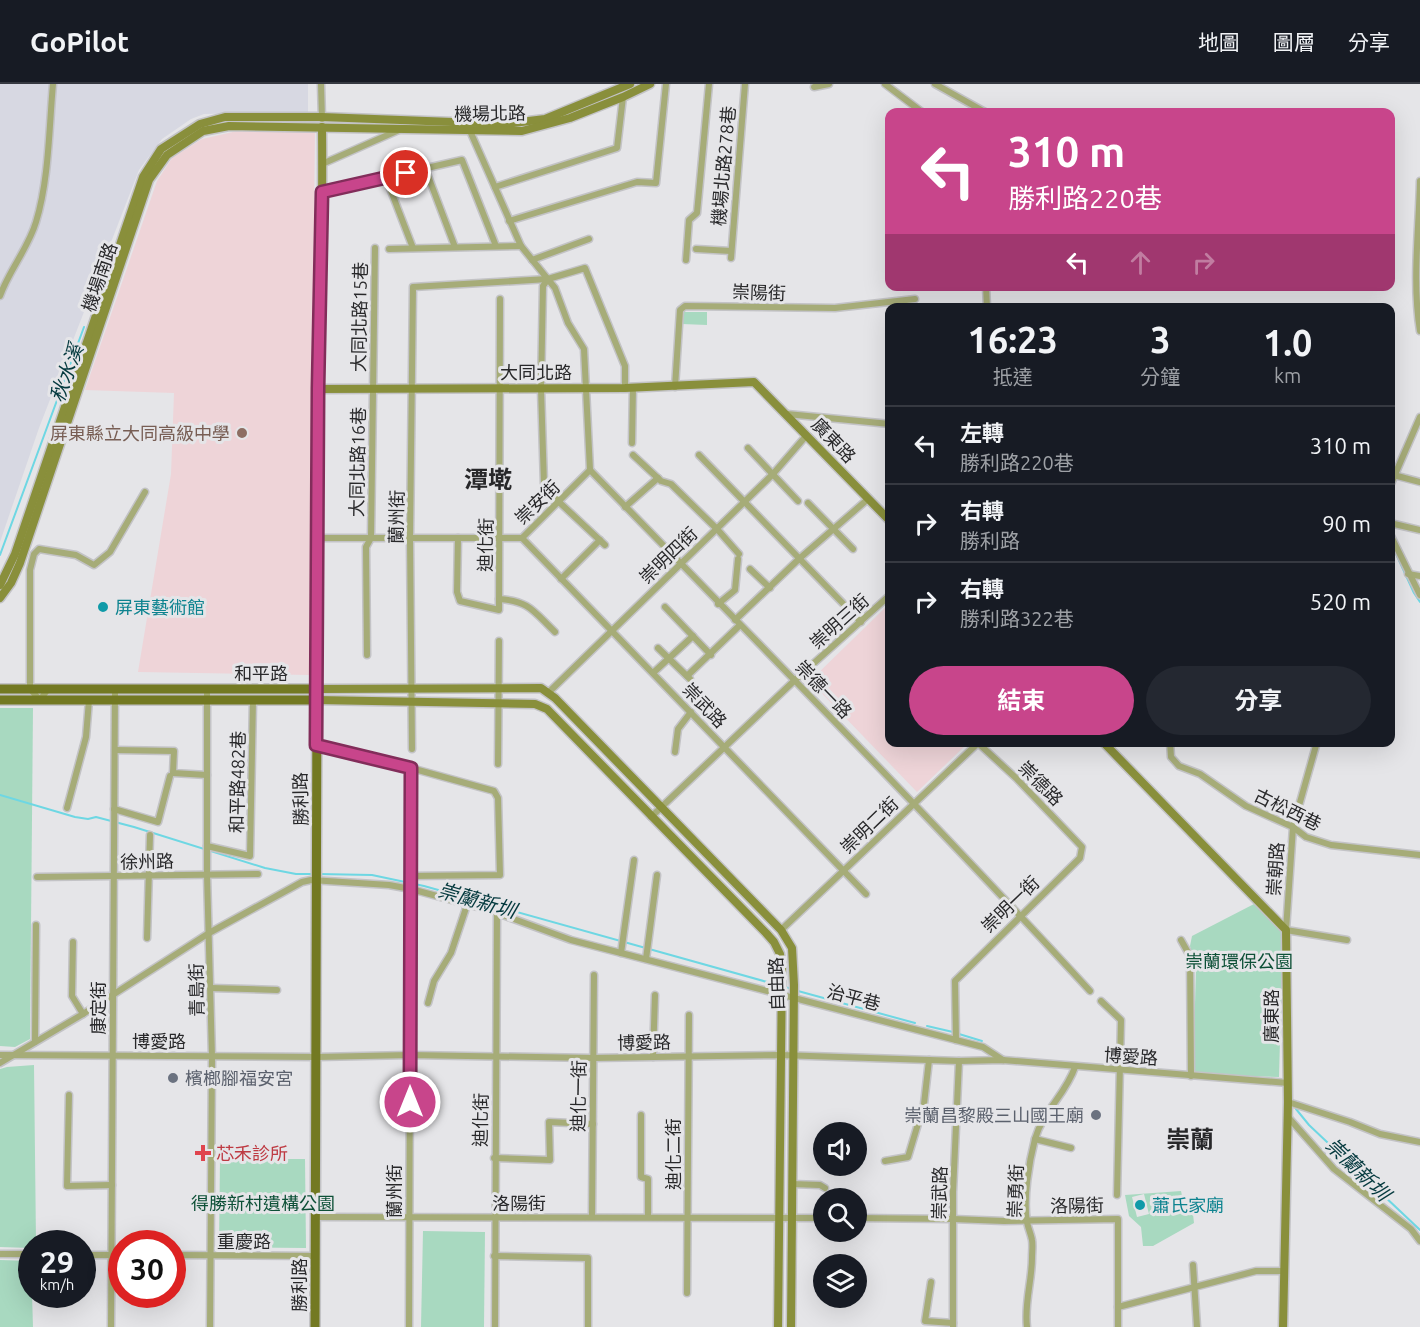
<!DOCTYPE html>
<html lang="zh-TW">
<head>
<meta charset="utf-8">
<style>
	body { margin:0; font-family:Ubuntu,"Noto Sans TC",sans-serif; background:#242831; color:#f1f3f6; height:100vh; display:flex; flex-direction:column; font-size:22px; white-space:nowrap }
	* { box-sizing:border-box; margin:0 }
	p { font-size:20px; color:#9ea1a6 }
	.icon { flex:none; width:33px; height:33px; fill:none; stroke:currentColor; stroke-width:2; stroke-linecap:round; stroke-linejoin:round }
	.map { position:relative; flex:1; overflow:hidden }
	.panel { position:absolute; left:885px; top:219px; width:510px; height:444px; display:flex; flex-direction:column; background:#171b24; border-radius:12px; box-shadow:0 6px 24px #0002 }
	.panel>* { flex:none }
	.banner { position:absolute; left:885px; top:24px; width:510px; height:183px; border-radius:12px; box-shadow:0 6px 24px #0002; background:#c8458b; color:#fff; overflow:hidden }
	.buttons { position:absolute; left:813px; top:1038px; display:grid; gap:12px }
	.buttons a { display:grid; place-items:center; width:54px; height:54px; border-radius:50%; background:#171b24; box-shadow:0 6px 24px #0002; font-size:30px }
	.speed { position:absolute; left:18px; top:1146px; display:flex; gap:12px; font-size:30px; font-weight:700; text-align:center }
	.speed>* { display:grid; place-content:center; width:78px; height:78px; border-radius:50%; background:#171b24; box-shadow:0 6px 24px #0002; line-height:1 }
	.speed small { font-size:15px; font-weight:400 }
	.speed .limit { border:9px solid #d22; background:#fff; color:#111 }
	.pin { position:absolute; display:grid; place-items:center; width:51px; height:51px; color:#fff; margin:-26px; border:3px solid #fff; border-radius:50%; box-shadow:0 2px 6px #0007 }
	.me { position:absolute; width:66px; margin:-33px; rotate:0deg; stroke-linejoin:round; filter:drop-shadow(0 0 4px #0008) }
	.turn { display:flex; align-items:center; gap:21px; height:126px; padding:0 24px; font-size:27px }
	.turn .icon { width:78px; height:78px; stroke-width:2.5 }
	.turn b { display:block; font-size:42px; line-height:51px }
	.lanes { display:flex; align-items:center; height:57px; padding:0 24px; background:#0003; justify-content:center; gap:30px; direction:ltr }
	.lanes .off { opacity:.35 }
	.eta { display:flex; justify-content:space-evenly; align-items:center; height:102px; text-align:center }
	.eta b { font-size:36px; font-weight:700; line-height:42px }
	.action { display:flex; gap:12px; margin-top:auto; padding:12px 24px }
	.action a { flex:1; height:69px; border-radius:36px; background:#c8458b; color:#fff; font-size:24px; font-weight:700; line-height:69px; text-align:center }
	.action a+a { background:#242831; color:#f1f3f6 }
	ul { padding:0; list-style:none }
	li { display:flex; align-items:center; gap:18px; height:78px; padding:0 24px; border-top:2px solid #363941 }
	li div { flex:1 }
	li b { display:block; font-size:22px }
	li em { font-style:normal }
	header { display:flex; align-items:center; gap:36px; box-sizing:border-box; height:84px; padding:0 30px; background:#171b24; border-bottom:2px solid #363941 }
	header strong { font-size:28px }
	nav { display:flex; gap:33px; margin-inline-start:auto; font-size:21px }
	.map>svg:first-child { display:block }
</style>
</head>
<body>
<header>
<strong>GoPilot</strong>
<nav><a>地圖</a><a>圖層</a><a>分享</a></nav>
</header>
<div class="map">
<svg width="1420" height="1243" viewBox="0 0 1420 1243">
	<rect width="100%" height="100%" fill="#e5e5e8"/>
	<!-- built -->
	<path fill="#d7d8e2" d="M 0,0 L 308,0 L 308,28 L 204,30 L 191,35 L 162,55 L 139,86 L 39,344 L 0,458 Z"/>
	<!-- education -->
	<g fill="#eed4d8">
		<path d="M 260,46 L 315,46 L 309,591 L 138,588 L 171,390 L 174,309 L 85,306 L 157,97 L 172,74 L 202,55 L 237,47 Z"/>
		<path d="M 889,520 L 890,658 L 968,659 L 917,708 L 810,597 Z"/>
	</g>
	<!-- green -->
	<g fill="#a8d9c0" fill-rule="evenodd">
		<path d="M 682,228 L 707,228 L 707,241 L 682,240 Z"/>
		<path d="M 0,624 L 33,624 L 30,955 L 15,963 L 0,962 Z"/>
		<path d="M 1254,820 L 1283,847 L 1279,993 L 1193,991 L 1196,885 L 1190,862 L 1192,852 Z"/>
		<path d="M 34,981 L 36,1159 L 32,1160 L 31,1164 L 0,1163 L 0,985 L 7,983 Z"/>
		<path d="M 220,1075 L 305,1075 L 306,1164 L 219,1163 Z"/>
		<path d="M 1181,1107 L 1184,1120 L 1192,1121 L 1194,1139 L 1153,1162 L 1143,1162 L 1141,1143 L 1129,1132 L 1125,1111 ZM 1144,1110 L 1149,1130 L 1137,1133 L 1132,1113 ZM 1180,1112 L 1181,1120 L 1161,1124 L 1160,1115 Z"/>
		<path d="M 423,1147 L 485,1148 L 484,1243 L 421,1243 Z"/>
		<path d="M 0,1176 L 31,1177 L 33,1243 L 0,1243 Z"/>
	</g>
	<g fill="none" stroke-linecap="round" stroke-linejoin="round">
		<!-- stream -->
		<g stroke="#6ed7e3" stroke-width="2">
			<path d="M 1392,461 L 1414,509 L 1420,518"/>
			<path d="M 0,471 L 84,243"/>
			<path d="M 0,711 L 75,733 L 88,735 L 96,733 L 134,743 L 265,784 L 296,790 L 313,790"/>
			<path d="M 318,790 L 372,791 L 424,802 L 792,905"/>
			<path d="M 798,907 L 915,939"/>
			<path d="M 927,942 L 953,948"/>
			<path d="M 959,950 L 982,957"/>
			<path d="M 1296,1025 L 1309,1041 L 1420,1146"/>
		</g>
		<!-- street casing -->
		<g stroke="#c3c3c6" stroke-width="9">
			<g id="street">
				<path d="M 321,0 L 322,35"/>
				<path d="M 885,0 L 922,28"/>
				<path d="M 935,0 L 985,28"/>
				<path d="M 814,3 L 829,0"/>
				<path d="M 470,47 L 521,162 L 555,204 L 568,239 L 584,265 L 590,386 C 758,559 927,730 1090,907"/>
				<path d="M 322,80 L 399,46"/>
				<path d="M 425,84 L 455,163"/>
				<path d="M 386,94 L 413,164"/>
				<path d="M 1420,97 C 1419,146 1412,198 1420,247"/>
				<path d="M 495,103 L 617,64 L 623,13"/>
				<path d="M 322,108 L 462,76 L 496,162"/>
				<path d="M 509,137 L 637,98 L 656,99 L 666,0"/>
				<path d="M 389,165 L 521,162"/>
				<path d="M 696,165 L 731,167"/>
				<path d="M 731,174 L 745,0"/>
				<path d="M 532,176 L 589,155"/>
				<path d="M 686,176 L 689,136 L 697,129 L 709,0"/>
				<path d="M 548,195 L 543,202 L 541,305 L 544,400 L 559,418 L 605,461"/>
				<path d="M 986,202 L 987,224"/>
				<path d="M 0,212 C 9,186 28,165 36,138 C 49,96 49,44 53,0"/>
				<path d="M 675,303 L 680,226 L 685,222 L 835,224 L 915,215"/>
				<path d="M 787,330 L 890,340"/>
				<path d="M 632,359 L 633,303"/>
				<path d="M 748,364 L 798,417"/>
				<path d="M 633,371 L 661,397 L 671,400 L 717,445 L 739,470"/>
				<path d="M 699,371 L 861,538"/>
				<path d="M 1390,390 L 1420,398"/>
				<path d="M 1390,402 L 1420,333"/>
				<path d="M 808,419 L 853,465"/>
				<path d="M 625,423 L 658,394"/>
				<path d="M 1390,439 L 1420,446"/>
				<path d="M 1390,450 L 1420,511"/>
				<path d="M 317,454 L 522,454 L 590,386"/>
				<path d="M 458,454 L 457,508 L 460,517 L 499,526 L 500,215"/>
				<path d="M 522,454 L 866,810"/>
				<path d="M 750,485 L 770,504"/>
				<path d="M 1408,490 L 1420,492"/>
				<path d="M 561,495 L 600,456"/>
				<path d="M 499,515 C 530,517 534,528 555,548"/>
				<path d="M 718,520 L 735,506 L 738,475"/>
				<path d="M 665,523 L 711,571"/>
				<path d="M 735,536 L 800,474 L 868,415"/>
				<path d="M 658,564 L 690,595"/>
				<path d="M 367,571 L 366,463 L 371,454 L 375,164"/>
				<path d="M 653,589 L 693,552"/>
				<path d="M 687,592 L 740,541"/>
				<path d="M 48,605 L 40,616 L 30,605 L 30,486 L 34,470 L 39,465 L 76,471 L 94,481 L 110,468 L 145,408"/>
				<path d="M 207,605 L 207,791 L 212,973 L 210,1243"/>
				<path d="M 548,609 L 773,390 L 806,352"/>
				<path d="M 1170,658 L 1171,673 L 1179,682 L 1200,690 L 1246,722 L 1293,743 L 1306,753 L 1331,761 L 1420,771"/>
				<path d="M 1317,658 L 1293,743 L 1286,846 L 1347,856"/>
				<path d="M 316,661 L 411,684 L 494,707 L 498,714 L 500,791 L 411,792"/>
				<path d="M 412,665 L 410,454 L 413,203 L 548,195 L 585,184 L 625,282 L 625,304"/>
				<path d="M 115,666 L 174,667 L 173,689 L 207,691"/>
				<path d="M 675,668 L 678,645 L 691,628"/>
				<path d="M 498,680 L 499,557"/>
				<path d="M 67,724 L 86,653 L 89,616"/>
				<path d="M 114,725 L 158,738 L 170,692"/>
				<path d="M 651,733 L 795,596 L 890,511"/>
				<path d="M 207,762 L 250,772 L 253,616"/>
				<path d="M 37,793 L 258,790"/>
				<path d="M 781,846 L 978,659 L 1016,694 L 1082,763 L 1080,774 L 955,897 L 956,956"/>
				<path d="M 147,854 L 150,751"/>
				<path d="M 1181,856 L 1190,872 L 1191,992"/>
				<path d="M 73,858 L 72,912 L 83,930"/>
				<path d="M 621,869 L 634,776"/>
				<path d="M 646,875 L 657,791"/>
				<path d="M 211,904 L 277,906"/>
				<path d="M 1101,917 L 1121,936 L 1117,1111"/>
				<path d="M 428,919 L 434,897 L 451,869 L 467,821"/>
				<path d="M 35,958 L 36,841"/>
				<path d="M 0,971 L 317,973 L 410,971 L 593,974 L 780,971 L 959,977 L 1003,976 L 1288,999"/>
				<path d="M 653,973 L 655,911"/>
				<path d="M 0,979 L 83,930 L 209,849 L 302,798 L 311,796 L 389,801 L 411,805 L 492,827 L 571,856 L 983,963 L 1003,976"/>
				<path d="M 69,1011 L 67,1102 L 112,1101"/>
				<path d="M 1288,1018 L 1350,1038 L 1380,1050 L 1420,1058"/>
				<path d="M 641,1031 L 641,1093 L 648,1095 L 648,1133"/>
				<path d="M 1288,1033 L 1334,1085 L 1411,1145 L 1420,1157"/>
				<path d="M 1035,1055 L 1071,1064"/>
				<path d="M 494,1074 L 550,1076 L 549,1038 L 593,1040"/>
				<path d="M 885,1077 L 908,1073 L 924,1020 L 929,976"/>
				<path d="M 792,1100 L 820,1101 L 825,1104"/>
				<path d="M 316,1133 L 824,1134"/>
				<path d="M 592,1133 L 594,891"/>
				<path d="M 856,1134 L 953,1135 L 1004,1137 L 1118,1135 L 1118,1243"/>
				<path d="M 0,1170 L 32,1170"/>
				<path d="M 82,1171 L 122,1171"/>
				<path d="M 172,1171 L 316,1172"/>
				<path d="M 494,1172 L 588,1174 L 588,1243"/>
				<path d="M 1193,1181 L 1197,1243"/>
				<path d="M 931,1198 L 925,1237 L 953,1239"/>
				<path d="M 687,1209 L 689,931"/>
				<path d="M 1118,1223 L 1256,1187 L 1284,1187"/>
				<path d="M 111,1243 L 115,605"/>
				<path d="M 409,1243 L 411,684"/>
				<path d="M 495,1243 L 497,829"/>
				<path d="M 953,1243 L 953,1108 L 959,977"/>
				<path d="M 1027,1243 C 1024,1220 1032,1197 1032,1174 C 1032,1168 1033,1161 1032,1156 C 1031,1150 1028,1144 1027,1138 C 1023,1115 1029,1078 1035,1055 C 1043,1027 1066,1010 1075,983"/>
			</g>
		</g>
		<!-- secondary casing -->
		<g stroke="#c3c3c6" stroke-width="11">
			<g id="secondary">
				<path d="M 322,43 C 324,230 313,418 317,605 L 541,604 L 555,614 L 781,846 L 792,864 L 794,901 L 791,1243"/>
				<path d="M 318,305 L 625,304 L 754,298 L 890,437"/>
				<path d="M 0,501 L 15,470 L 143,93 L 161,65 L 200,40 L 225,33 L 322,33 L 505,40 L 545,35 L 630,0"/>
				<path d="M 0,514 L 11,499 L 20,479 L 149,96 L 167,71 L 203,47 L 229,42 L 522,47 L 570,34 L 623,13 L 650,0"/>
				<path d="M 317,616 L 535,620 L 547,625 L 766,849 L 774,858 L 780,870 L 782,884 L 778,1243"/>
				<path d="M 1103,658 L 1286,846 L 1288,1018 L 1283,1243"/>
			</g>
		</g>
		<!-- primary casing -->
		<g stroke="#c3c3c6" stroke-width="12">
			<g id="primary">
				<path d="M 0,605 L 317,605 L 315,1243"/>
				<path d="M 0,616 L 317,616"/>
			</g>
		</g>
		<!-- street -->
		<use href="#street" stroke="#a6ac78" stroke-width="6"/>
		<!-- secondary -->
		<use href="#secondary" stroke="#898f3b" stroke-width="8"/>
		<!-- primary -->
		<use href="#primary" stroke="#737922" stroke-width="9"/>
	</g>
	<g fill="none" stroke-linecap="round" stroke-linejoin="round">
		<!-- route casing -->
		<g stroke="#822d5a" stroke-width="15">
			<path id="route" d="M 406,89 L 322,108 L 318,305 L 316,661 L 411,684 L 410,1018"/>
		</g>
		<!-- route -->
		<use href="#route" stroke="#c8458b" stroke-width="10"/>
	</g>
	<!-- markers -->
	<circle fill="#8d6e63" stroke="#e5e5e8" stroke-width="2" cx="242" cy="349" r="6"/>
	<g fill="#0f9aa8" stroke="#e5e5e8" stroke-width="2">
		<circle cx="103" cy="523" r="6"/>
		<circle cx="1140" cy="1121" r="6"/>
	</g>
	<g fill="#6b7280" stroke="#e5e5e8" stroke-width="2">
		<circle cx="173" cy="994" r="6"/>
		<circle cx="1096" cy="1031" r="6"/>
	</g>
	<path fill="#e0444e" stroke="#e5e5e8" stroke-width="2" d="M200 1060h6v6h6v6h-6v6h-6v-6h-6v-6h6z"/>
	<g text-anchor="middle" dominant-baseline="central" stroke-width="6" stroke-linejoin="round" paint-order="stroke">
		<!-- street labels -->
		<g font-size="18" fill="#28282a" stroke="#e5e5e8">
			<text transform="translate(490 29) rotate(-1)">機場北路</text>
			<text transform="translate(723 82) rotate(-85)">機場北路278巷</text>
			<text transform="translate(99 193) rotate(-71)">機場南路</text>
			<text transform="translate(759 208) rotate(2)">崇陽街</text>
			<text transform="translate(359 233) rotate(-89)">大同北路15巷</text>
			<text x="536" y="288">大同北路</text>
			<text transform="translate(834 356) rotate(46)">廣東路</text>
			<text transform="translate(357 378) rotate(-89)">大同北路16巷</text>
			<text transform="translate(537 418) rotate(-44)">崇安街</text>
			<text transform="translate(396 433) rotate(-89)">蘭州街</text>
			<text transform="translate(485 461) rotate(-89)">迪化街</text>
			<text transform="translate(668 471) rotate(-44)">崇明四街</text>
			<text transform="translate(839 537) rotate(-42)">崇明三街</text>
			<text x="261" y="589">和平路</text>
			<text transform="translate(824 605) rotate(46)">崇德一路</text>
			<text transform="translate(705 621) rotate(46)">崇武路</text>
			<text transform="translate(237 698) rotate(-89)">和平路482巷</text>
			<text transform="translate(1041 699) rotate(45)">崇德路</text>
			<text transform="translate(300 715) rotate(-91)">勝利路</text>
			<text transform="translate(1288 725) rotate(26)">古松西巷</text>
			<text transform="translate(869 741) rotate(-44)">崇明二街</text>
			<text transform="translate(147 777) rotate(-1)">徐州路</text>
			<text transform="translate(1275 785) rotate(-86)">崇朝路</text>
			<text transform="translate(1010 820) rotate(-44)">崇明一街</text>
			<text transform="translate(776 900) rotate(-92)">自由路</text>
			<text transform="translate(196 906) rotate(-91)">青島街</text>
			<text transform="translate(854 913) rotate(15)">治平巷</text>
			<text transform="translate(98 924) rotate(-90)">康定街</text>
			<text transform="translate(1271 932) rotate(-90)">廣東路</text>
			<text x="159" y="957">博愛路</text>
			<text transform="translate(644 958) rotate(-1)">博愛路</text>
			<text transform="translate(1131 972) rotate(4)">博愛路</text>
			<text transform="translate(578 1012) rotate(-89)">迪化一街</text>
			<text transform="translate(480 1036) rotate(-89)">迪化街</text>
			<text transform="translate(673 1070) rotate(-90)">迪化二街</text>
			<text transform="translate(394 1107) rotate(-90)">蘭州街</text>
			<text transform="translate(1015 1107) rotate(-88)">崇勇街</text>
			<text transform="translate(939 1109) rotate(-89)">崇武路</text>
			<text x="519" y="1119">洛陽街</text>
			<text transform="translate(1077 1121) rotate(-1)">洛陽街</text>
			<text x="244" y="1157">重慶路</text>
			<text transform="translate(299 1201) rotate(-90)">勝利路</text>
		</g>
		<!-- education labels -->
		<g font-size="18" fill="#785e54" stroke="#e5e5e8" text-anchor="end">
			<text x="230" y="349">屏東縣立大同高級中學</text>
		</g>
		<!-- culture labels -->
		<g font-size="18" fill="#0d838f" stroke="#e5e5e8" text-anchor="start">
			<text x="115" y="523">屏東藝術館</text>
			<text x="1152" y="1121">蕭氏家廟</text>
		</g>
		<!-- park labels -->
		<g font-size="18" fill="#0d5037" stroke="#e5e5e8">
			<text x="1239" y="877">崇蘭環保公園</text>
			<text x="263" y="1119">得勝新村遺構公園</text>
		</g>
		<!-- worship labels -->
		<g font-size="18" fill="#5b616d" stroke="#e5e5e8" text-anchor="start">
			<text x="185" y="994">檳榔腳福安宮</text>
			<text x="1084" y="1031" text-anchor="end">崇蘭昌黎殿三山國王廟</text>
		</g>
		<!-- health labels -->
		<g font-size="18" fill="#be3a42" stroke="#e5e5e8" text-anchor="start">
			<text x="216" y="1069">芯禾診所</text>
		</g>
		<!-- water labels -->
		<g font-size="20" font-style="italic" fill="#04393e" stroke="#e5e5e8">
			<text transform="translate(66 289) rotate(-70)">秋水溪</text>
			<text transform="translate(477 816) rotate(16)">崇蘭新圳</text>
			<text transform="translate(1358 1085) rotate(44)">崇蘭新圳</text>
		</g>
		<!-- district labels -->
		<g font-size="24" font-weight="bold" fill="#28282a" stroke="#e5e5e8">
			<text x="488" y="395">潭墘</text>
			<text x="1190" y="1055">崇蘭</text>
		</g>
	</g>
</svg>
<div class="buttons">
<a><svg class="icon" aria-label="sound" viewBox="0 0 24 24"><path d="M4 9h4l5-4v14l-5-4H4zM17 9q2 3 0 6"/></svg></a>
<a><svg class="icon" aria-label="search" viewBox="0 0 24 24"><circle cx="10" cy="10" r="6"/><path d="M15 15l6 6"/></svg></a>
<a><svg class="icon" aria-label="layers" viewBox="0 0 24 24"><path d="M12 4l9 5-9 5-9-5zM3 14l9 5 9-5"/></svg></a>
</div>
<div class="speed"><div>29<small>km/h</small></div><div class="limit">30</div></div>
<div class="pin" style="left:406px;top:89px;background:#d93025"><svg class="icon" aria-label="arrive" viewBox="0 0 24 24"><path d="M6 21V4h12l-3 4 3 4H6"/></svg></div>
<svg class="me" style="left:410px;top:1018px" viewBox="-20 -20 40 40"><circle r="17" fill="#c8458b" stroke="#fff" stroke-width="3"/><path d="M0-11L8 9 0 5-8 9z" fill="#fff"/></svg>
<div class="banner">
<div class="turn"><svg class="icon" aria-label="left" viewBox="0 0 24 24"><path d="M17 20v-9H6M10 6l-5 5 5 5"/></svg><div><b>310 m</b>勝利路220巷</div></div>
<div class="lanes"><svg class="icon" aria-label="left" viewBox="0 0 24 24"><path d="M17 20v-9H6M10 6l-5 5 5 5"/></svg><svg class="icon off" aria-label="ahead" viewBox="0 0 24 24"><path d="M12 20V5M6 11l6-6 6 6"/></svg><svg class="icon off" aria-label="right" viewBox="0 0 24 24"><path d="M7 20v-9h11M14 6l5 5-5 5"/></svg></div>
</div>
<section class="panel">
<div class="eta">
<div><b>16:23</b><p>抵達</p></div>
<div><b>3</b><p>分鐘</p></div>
<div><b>1.0</b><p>km</p></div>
</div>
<ul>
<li><svg class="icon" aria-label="left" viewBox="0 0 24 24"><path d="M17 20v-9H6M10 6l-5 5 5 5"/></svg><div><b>左轉</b><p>勝利路220巷</p></div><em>310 m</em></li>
<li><svg class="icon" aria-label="right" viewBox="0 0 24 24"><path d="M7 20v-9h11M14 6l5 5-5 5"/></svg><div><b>右轉</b><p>勝利路</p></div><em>90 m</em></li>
<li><svg class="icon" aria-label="right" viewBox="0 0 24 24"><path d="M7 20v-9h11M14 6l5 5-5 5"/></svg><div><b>右轉</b><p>勝利路322巷</p></div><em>520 m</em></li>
</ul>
<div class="action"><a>結束</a><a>分享</a></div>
</section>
</div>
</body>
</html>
